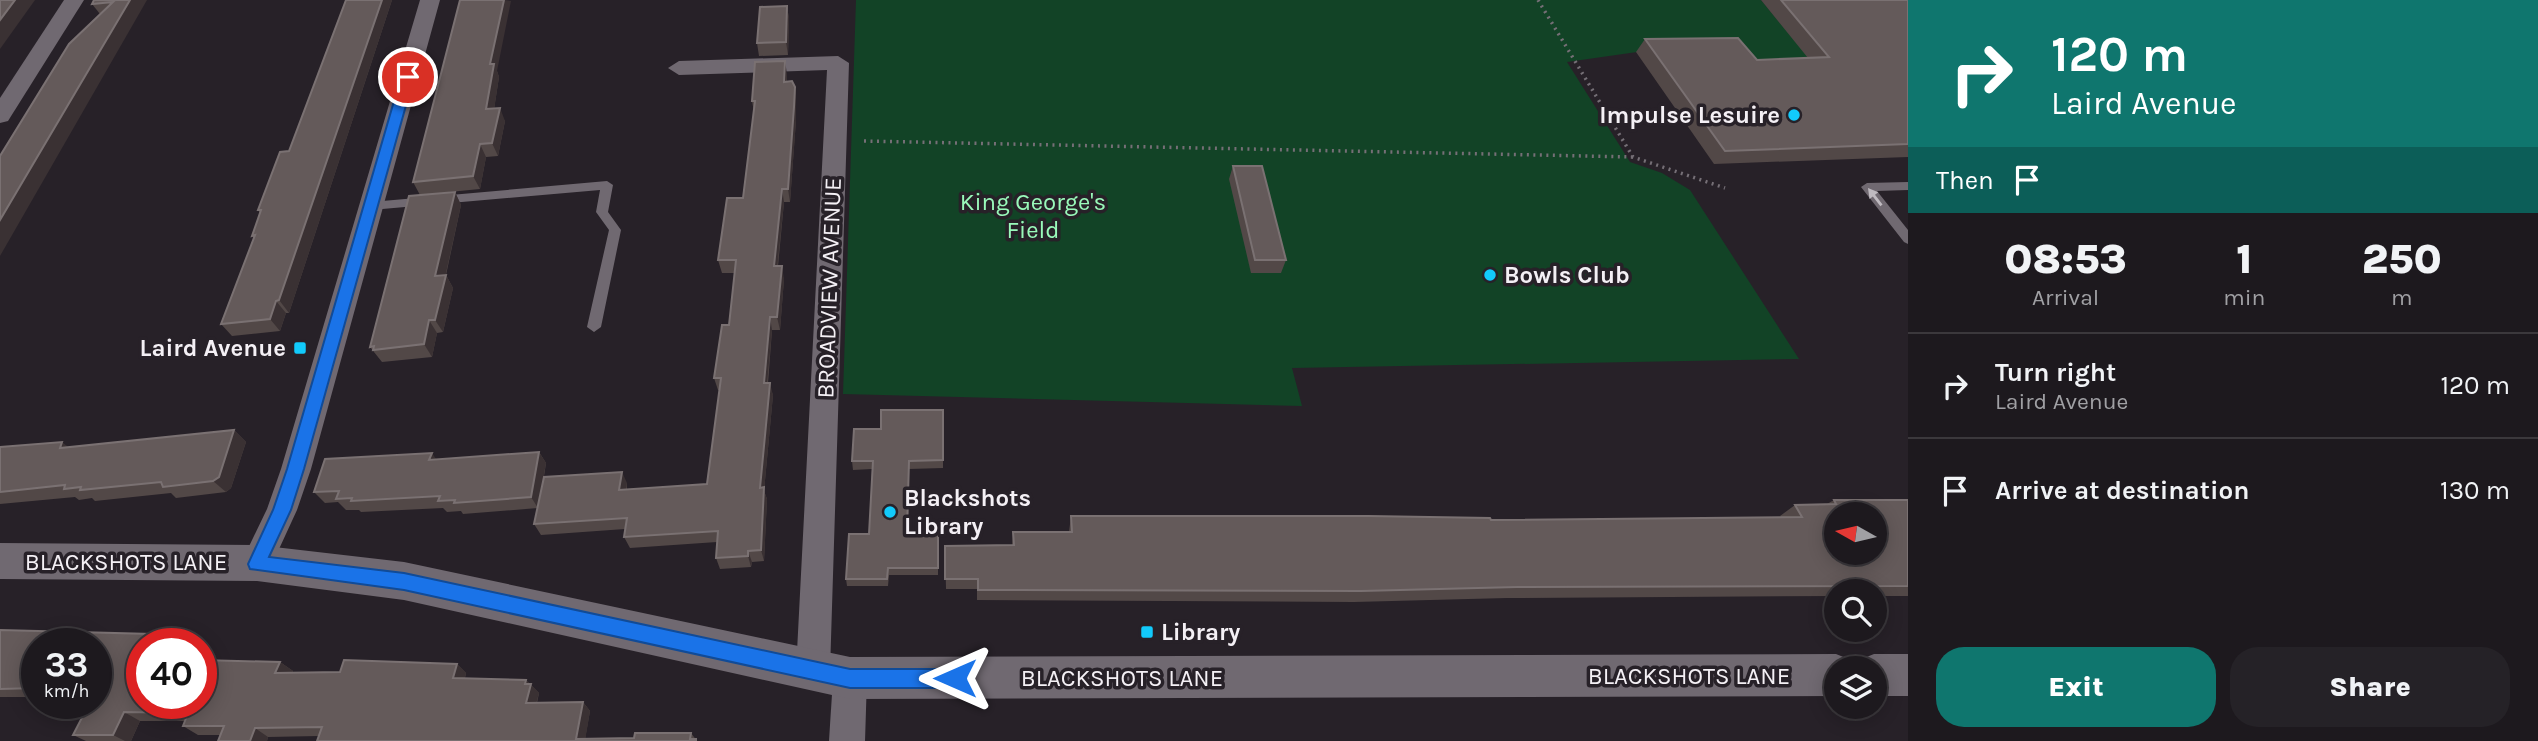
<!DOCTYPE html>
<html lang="en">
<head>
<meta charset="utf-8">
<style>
	body { margin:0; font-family:Karla,sans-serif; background:#252227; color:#f1f3f6; height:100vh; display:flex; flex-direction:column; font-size:26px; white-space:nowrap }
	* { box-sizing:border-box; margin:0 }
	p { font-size:23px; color:#a0a0a4 }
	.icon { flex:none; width:38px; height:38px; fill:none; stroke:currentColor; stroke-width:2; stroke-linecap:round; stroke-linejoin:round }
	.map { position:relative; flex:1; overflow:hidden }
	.panel { display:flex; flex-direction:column; background:#1d191e; width:630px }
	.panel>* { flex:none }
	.banner { background:#0f766e; color:#fff; overflow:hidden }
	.needle { width:46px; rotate:278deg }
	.buttons { position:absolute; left:1824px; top:502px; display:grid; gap:14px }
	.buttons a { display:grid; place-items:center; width:63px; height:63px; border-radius:50%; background:#1d191e; box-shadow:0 4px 18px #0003,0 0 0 2px #3b383c; font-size:35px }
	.speed { position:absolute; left:21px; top:628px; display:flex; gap:14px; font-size:35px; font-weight:700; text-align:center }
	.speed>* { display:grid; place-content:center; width:91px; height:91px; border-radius:50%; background:#1d191e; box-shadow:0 4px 18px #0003,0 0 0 2px #3b383c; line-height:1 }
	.speed small { font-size:18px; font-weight:400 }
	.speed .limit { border:10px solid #d22; background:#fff; color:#111 }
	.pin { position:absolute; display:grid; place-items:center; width:60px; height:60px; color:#fff; margin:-30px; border:4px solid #fff; border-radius:50%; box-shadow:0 2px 7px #0007 }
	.me { position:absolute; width:77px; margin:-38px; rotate:270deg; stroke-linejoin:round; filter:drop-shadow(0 0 5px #0008) }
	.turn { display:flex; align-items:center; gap:24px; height:147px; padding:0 28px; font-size:32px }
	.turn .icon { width:91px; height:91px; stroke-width:2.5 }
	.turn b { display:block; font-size:49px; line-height:60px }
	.then { display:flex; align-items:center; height:66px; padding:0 28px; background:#0003; gap:14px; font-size:26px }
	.eta { display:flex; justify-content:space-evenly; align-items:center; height:119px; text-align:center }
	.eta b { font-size:42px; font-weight:800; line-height:49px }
	.button { display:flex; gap:14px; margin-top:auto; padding:14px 28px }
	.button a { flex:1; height:80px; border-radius:28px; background:#0f766e; color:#fff; font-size:28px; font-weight:800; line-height:80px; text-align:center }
	.button a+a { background:#252227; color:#f1f3f6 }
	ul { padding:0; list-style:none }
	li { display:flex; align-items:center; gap:21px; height:105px; padding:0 28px; border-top:2px solid #3b383c }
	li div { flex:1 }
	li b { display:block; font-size:26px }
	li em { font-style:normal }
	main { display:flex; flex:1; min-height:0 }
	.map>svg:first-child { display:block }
</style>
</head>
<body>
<main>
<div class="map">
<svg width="1908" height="741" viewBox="0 0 1908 741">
	<rect width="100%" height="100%" fill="#272128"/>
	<!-- green -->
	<path fill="#124326" d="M 856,0 L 1761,0 L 1819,70 L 1637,52 L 1567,62 L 1630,162 L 1662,173 L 1690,190 L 1799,359 L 1292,368 L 1302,406 L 843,394 Z"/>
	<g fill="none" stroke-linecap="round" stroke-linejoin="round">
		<!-- path -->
		<g stroke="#756f76" stroke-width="3.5" stroke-dasharray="2 4.5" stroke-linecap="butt">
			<path d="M 1538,0 L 1633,157 L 1725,188"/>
			<path d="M 864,141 L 1633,157"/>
		</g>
		<!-- service -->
		<g fill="#706971" fill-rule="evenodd">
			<path d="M 607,181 L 613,185 L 608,212 L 621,230 L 601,327 L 594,332 L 587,327 L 609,230 L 596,212 L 600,190 L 371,210 L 365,206 L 371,202 Z"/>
			<path d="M 1908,182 L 1908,190 L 1877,191 L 1908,230 L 1908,244 L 1904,242 L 1861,187 L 1867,183 Z"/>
		</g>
		<!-- minor -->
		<g fill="#706971" fill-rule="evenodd">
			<path d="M 64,0 L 84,0 L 8,121 L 0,123 L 0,98 Z"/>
			<path d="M 420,0 L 440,0 L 311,469 L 297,510 L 268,573 L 257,578 L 246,573 L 241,563 L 267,509 L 281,469 Z"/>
			<path d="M 838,56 L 849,63 L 830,671 L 825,683 L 813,688 L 801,683 L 796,671 L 827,70 L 679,75 L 668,68 L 679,61 Z"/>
			<path d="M 850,661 L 862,666 L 867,678 L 865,741 L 829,741 L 833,678 L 838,666 Z"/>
		</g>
		<!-- tertiary -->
		<g fill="#706971" fill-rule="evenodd">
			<path d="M 0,543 L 257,545 L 404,562 L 850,657 L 1836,654 L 1851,660 L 1855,668 L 1836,668 L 1836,696 L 850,699 L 404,600 L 257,581 L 0,579 Z"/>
			<path d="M 1874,654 L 1908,654 L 1908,696 L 1874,696 L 1874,668 L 1855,668 L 1859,660 Z"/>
		</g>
	</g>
	<!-- wall -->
	<g fill="#524847">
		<path d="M 147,0 L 100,14 L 92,4 Z"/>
		<path d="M 346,0 L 392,0 L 289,313 L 286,313 L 280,331 L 232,336 L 221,324 L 254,239 L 252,236 L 260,213 L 258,210 L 289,151 Z"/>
		<path d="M 1761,0 L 1908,0 L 1908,157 L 1714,164 L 1636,52 L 1645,39 L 1757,60 L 1808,58 Z"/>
		<path d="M 787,6 L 789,19 L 788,55 L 759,56 L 757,43 Z"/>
		<path d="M 497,71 L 499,77 L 494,109 L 505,121 L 498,156 L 486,157 L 480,189 L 449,192 L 455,192 L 461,205 L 446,275 L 453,288 L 443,332 L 437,333 L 432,357 L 382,362 L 370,347 L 420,195 L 413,182 Z"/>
		<path d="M 787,74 L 787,82 L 795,87 L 796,100 L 796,120 L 790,202 L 784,202 L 778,266 L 784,279 L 780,330 L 772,330 L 768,383 L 773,395 L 764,491 L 767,499 L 764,561 L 752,562 L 751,567 L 720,569 L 716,558 L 717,542 L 630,548 L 624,537 L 625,529 L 541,535 L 534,524 L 538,508 L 463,514 L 461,511 L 447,512 L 443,508 L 361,512 L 359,510 L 346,510 L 338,502 L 325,503 L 314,492 L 436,460 L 539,452 L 546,463 L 543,483 L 627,483 L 627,489 L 707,484 L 720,390 L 718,390 L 714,378 L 729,325 L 735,273 L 722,273 L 718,260 L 743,198 L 754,112 L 752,101 Z"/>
		<path d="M 1233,166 L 1286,260 L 1281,273 L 1251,273 L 1229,179 Z"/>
		<path d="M 943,410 L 943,468 L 909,469 L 908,531 L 938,532 L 938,575 L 889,575 L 888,586 L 847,586 L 846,579 L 869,534 L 872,469 L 853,470 L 852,461 L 881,429 Z"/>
		<path d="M 234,430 L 246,442 L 231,488 L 226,492 L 176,498 L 171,493 L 95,501 L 92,498 L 79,500 L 75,497 L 0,504 L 0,447 L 69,447 Z"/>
		<path d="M 1834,500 L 1908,500 L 1908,596 L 1874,596 L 1874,592 L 1836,592 L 1836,596 L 1507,598 L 1354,602 L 977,600 L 977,589 L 946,589 L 945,546 L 1012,545 L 1013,532 L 1069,532 L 1071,516 L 1491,520 L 1781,517 L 1780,516 L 1795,505 L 1827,504 Z"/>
		<path d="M 0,630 L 152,634 L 167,643 L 142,644 L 142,704 L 201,704 L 201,660 L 280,662 L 293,671 L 292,673 L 340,672 L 344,660 L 457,664 L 466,673 L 465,678 L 526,680 L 539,693 L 537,703 L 583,702 L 590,711 L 585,739 L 634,738 L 635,733 L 691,733 L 697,741 L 317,741 L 319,736 L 268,737 L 267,741 L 218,741 L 220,735 L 198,735 L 183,726 L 185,721 L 140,721 L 131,741 L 86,741 L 73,735 L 89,704 L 96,704 L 96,644 L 37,644 L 37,697 L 0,697 Z"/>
	</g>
	<!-- shaded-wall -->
	<g fill="#3a3133">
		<path d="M 15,0 L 35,0 L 0,49 L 0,20 Z"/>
		<path d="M 130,0 L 147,0 L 0,256 L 0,220 Z"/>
		<path d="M 382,0 L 392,0 L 289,313 L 279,300 Z"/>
		<path d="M 504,0 L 511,1 L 497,71 L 499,77 L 492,123 L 486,109 L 490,64 Z"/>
		<path d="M 787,6 L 789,19 L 788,55 L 786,42 Z"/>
		<path d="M 785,61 L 787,74 L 786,95 L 784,82 Z"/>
		<path d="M 795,87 L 796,100 L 796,120 L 790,202 L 788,189 Z"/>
		<path d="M 500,108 L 505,121 L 498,156 L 492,143 Z"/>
		<path d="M 480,144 L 486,157 L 480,189 L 473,176 Z"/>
		<path d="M 782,189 L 784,202 L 776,279 L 774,266 Z"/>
		<path d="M 455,192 L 461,205 L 444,282 L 446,275 L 453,288 L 443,332 L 435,320 L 435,276 Z"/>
		<path d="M 782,266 L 784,279 L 780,330 L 777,317 Z"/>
		<path d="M 276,301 L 286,313 L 280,331 L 270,319 Z"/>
		<path d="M 770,317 L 772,330 L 766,395 L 764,383 Z"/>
		<path d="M 429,320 L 437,333 L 432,357 L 424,344 Z"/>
		<path d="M 770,383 L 773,395 L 764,491 L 767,499 L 764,561 L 761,550 L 760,488 Z"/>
		<path d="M 234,430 L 246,442 L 231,488 L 226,492 L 213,481 Z"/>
		<path d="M 62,442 L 77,454 L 60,448 Z"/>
		<path d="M 539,452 L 546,463 L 538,508 L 531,497 Z"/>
		<path d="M 432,453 L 440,465 L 429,460 Z"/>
		<path d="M 622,472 L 627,483 L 625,501 L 619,490 Z"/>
		<path d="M 748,551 L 752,562 L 751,567 L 748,556 Z"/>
		<path d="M 152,634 L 167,643 L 166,644 L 147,644 Z"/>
		<path d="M 280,662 L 293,671 L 288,682 L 275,673 Z"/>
		<path d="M 457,664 L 466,673 L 462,687 L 453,678 Z"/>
		<path d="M 526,680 L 539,693 L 534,712 L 526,703 L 525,684 Z"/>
		<path d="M 583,702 L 590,711 L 585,741 L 576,739 Z"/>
		<path d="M 124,712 L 140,721 L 131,741 L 125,741 L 113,735 Z"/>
		<path d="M 255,728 L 268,737 L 267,741 L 250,741 Z"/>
	</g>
	<!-- building -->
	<g fill="#645a5a" stroke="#7a7172" stroke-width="2" fill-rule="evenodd">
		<path d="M 0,0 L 15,0 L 0,20 Z"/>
		<path d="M 94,0 L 130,0 L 0,220 L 0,156 L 69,44 L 113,2 L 92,4 Z"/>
		<path d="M 346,0 L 382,0 L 279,300 L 276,301 L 270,319 L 221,324 L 255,235 L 252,236 L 261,210 L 258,210 L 280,152 L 289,151 Z"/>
		<path d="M 460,0 L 504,0 L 490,64 L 494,64 L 486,109 L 500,108 L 492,143 L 480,144 L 473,176 L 413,182 Z"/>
		<path d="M 1781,0 L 1908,0 L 1908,144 L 1725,151 L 1645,39 L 1738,38 L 1757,60 L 1829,57 Z"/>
		<path d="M 787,6 L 786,42 L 757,43 L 760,7 Z"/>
		<path d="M 785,61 L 784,82 L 792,81 L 795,87 L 794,107 L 788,189 L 782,189 L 774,266 L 782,266 L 777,317 L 770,317 L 764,383 L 770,383 L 760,488 L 764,487 L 761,550 L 748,551 L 748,556 L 716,558 L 718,531 L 624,537 L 627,518 L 534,524 L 544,477 L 622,472 L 619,490 L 707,484 L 721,378 L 714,378 L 722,325 L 729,325 L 736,260 L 718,260 L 727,198 L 743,198 L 755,101 L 752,101 L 755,62 Z"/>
		<path d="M 1233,166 L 1262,166 L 1286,260 L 1255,260 Z"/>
		<path d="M 455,192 L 435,276 L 446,275 L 435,320 L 429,320 L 424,344 L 373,350 L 374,346 L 370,347 L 409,196 Z"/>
		<path d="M 881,410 L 943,410 L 943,460 L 909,461 L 907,531 L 938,532 L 938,568 L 888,568 L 887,579 L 846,579 L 849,534 L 869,534 L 873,461 L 852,461 L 854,429 L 881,429 Z"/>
		<path d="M 234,430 L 219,477 L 213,481 L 163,487 L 161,482 L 80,490 L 81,487 L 64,489 L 65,485 L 0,492 L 0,447 L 62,442 L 60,448 Z"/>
		<path d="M 539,452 L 531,497 L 454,503 L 455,500 L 438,501 L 440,496 L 351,501 L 352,498 L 336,499 L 339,491 L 314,492 L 325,459 L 432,453 L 429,460 Z"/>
		<path d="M 1834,500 L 1908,500 L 1908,586 L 1517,587 L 1361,591 L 978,590 L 978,579 L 945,579 L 945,546 L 1014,545 L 1013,532 L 1072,532 L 1071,516 L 1369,516 L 1490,518 L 1491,520 L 1802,517 L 1795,505 L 1836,504 ZM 1836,514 L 1874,514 L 1874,553 L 1836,553 Z"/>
		<path d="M 0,630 L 152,634 L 147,644 L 142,644 L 142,655 L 139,659 L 142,659 L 142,704 L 201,704 L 201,660 L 280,662 L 275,673 L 340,672 L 344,660 L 457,664 L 453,678 L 526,680 L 525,684 L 531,684 L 526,703 L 583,702 L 576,739 L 634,738 L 635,733 L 691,733 L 690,739 L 696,739 L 696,741 L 317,741 L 322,727 L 255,728 L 250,741 L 218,741 L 224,726 L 183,726 L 188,713 L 124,712 L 113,735 L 73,735 L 89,704 L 96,704 L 96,644 L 37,644 L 37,688 L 0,689 Z"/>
	</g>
	<!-- one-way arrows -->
	<defs><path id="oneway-solid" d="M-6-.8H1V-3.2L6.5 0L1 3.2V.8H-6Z" transform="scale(1.75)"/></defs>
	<use fill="#bfbac0" href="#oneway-solid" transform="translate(1875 197) rotate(-128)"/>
	<!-- route -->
	<path fill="#1a73e8" stroke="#114b97" stroke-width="2" d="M 408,73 L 414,77 L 304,469 L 291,510 L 269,557 L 404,573 L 850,669 L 955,669 L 962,671 L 964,678 L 962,685 L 955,688 L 850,688 L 404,590 L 250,569 L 248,564 L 273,510 L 287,469 L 401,77 Z"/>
	<!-- markers -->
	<g fill="#12cafb" stroke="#272128" stroke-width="2.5">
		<circle cx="1794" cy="115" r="7"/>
		<circle cx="1490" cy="275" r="7"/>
		<rect x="293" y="341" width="14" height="14" rx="3.5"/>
		<circle cx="890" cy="512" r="7"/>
		<rect x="1140" y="625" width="14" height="14" rx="3.5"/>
	</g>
	<g text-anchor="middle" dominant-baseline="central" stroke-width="7" stroke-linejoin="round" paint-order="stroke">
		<!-- poi labels -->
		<g font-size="24" font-weight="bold" fill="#f4f0f5" stroke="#272128" text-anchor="start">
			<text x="1780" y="115" text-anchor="end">Impulse Lesuire</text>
			<text x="1504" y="275">Bowls Club</text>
			<text x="286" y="348" text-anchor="end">Laird Avenue</text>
			<text x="904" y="498">Blackshots<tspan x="904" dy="28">Library</tspan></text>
			<text x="1161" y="632">Library</text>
		</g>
		<!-- park labels -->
		<g font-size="24" fill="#99f9ba" stroke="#272128">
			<text x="1033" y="202">King George's<tspan x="1033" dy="28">Field</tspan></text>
		</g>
		<!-- street labels -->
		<g font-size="24" fill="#f4f0f5" stroke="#272128">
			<text transform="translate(829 288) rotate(-88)">BROADVIEW AVENUE</text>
			<text x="126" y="562">BLACKSHOTS LANE</text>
			<text x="1689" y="676">BLACKSHOTS LANE</text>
			<text x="1122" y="678">BLACKSHOTS LANE</text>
		</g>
	</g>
</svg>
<div class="buttons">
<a><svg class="needle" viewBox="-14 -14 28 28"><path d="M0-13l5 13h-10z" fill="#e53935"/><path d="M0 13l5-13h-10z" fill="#a0a0a4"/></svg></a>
<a><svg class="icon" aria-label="search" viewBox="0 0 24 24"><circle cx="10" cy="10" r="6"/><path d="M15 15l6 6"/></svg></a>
<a><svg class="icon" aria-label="layers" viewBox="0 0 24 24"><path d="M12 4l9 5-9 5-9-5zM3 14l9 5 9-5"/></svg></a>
</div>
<div class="speed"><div>33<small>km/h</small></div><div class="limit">40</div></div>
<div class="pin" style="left:408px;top:77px;background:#d93025"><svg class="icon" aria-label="arrive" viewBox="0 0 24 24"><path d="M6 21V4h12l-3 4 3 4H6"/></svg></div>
<svg class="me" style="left:955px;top:678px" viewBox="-20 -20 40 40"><path d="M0-17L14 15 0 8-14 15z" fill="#1a73e8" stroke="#fff" stroke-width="4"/></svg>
</div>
<section class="panel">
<div class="banner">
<div class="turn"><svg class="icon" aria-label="right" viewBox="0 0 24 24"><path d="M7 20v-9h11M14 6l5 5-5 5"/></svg><div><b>120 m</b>Laird Avenue</div></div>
<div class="then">Then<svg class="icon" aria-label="arrive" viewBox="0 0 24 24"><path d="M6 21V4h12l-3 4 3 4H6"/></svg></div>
</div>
<div class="eta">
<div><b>08:53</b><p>Arrival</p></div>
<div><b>1</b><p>min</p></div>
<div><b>250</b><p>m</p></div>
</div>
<ul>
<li><svg class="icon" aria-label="right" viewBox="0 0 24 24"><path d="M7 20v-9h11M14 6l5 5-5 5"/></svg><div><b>Turn right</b><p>Laird Avenue</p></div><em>120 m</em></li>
<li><svg class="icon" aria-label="arrive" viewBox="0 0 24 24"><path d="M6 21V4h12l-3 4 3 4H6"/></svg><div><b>Arrive at destination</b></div><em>130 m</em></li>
</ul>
<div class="button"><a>Exit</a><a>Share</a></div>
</section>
</main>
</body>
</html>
